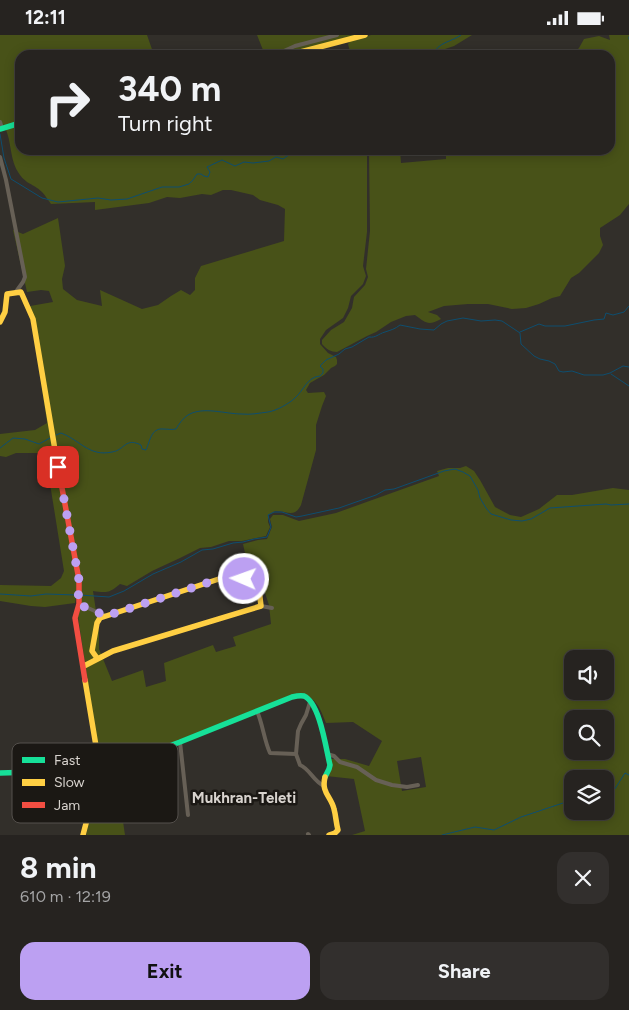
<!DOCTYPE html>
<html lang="en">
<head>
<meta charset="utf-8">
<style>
	body { margin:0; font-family:Figtree,sans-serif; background:#322f2d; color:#f1f3f6; height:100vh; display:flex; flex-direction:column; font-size:19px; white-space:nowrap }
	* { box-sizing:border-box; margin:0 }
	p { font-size:16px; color:#a4a4a5 }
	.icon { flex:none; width:28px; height:28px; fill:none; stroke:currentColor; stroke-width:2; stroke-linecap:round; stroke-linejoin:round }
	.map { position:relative; height:800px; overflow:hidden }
	.sheet { display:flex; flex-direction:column; background:#262320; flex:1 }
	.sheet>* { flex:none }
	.hud { position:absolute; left:15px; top:15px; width:600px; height:105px; border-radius:15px; box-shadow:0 2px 12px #0003,0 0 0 1px #42403e; background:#262320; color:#f1f3f6; overflow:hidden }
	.fabs { position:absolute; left:564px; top:615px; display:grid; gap:10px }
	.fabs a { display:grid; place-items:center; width:50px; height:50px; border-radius:10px; background:#262320; box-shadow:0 2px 12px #0003,0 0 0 1px #42403e; font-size:25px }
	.pin { position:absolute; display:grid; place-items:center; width:42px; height:42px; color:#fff; margin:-21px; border-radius:10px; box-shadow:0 2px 8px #0006 }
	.me { position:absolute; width:55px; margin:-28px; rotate:272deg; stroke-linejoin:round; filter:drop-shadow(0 0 4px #0008) }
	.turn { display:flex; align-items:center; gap:18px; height:105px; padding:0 20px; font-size:22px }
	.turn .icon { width:65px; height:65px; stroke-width:2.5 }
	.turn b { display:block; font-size:35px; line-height:42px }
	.round { display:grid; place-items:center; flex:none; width:52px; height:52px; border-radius:15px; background:#322f2d }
	.headline { display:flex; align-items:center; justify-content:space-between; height:85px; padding:0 20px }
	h1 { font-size:30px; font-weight:700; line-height:38px }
	.cta { display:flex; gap:10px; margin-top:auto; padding:10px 20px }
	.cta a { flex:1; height:58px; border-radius:15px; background:#bca0f2; color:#111; font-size:20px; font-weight:700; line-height:58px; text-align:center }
	.cta a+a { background:#322f2d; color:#f1f3f6 }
	.status { display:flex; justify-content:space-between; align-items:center; height:35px; padding:0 25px; background:#262320; direction:ltr }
	.status svg { height:14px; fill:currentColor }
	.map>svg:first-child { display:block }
</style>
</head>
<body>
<div class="status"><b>12:11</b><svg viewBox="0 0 49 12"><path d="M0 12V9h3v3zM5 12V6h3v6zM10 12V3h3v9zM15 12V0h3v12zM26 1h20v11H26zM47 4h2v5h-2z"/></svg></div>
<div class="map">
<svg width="629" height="800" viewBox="0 0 629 800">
	<rect width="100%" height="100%" fill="#322f2a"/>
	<!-- green -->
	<g fill="#485218" fill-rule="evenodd">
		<path d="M 0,0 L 147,0 L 154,20 L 20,20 L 20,115 L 367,115 L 367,197 L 363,231 L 366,241 L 363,249 L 351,261 L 348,273 L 343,283 L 326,295 L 320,304 L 320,309 L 328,318 L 336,322 L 337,325 L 337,329 L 335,331 L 331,333 L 324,340 L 310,348 L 306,355 L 308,358 L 324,357 L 326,361 L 322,371 L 316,390 L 316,415 L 301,470 C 294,484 286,475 275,476 C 273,477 270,479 268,480 L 268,487 L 270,492 L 266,501 L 242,506 L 229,506 L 211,512 L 200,513 L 180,523 L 152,536 L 127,551 L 120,549 C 110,558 106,558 93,556 L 99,596 L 99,614 L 112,646 L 143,635 L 146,652 L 166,646 L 164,628 L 213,610 L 216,617 L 236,611 L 233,602 L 271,589 L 269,570 L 263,552 L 269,535 L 247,527 L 243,509 L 258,505 L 267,504 L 272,492 L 270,484 L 273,480 L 283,480 L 299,486 L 336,478 L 439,441 L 437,436 L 448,433 L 460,433 L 466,431 L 474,436 L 480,445 L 495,472 L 510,480 L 521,482 L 539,474 L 557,460 L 572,460 L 613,453 L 629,455 L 629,800 L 352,800 L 365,796 L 354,744 L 326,741 L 331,724 L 345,724 L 369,731 L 382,706 L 353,687 L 326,688 C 320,672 313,656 293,659 L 176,706 L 101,733 L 78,582 L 77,556 L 75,568 L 45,572 L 31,571 L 0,566 L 0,550 L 51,551 L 61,543 L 64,536 L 47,430 L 43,418 L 16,418 L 6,422 L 0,421 L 0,399 L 35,395 L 47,388 L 30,271 L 53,267 L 49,256 L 41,255 L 27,257 L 13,195 L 23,199 L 58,183 L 65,231 L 62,244 L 63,254 L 77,265 L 102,271 L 100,255 L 142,274 L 158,270 L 171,261 L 181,255 L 190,260 L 195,255 L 195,243 L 201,231 L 284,206 L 285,174 L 278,170 L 260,165 L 253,160 L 231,155 L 223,155 L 211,160 L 202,159 L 180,163 L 167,162 L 149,168 L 95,175 L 95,167 L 51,169 C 48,165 45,160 42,157 C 33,148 26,150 18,137 C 8,121 13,100 0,85 ZM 572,624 L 605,624 L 605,656 L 572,656 ZM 572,684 L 605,684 L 605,716 L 572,716 ZM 421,722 L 426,752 L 402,756 L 397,726 ZM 572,744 L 605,744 L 605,776 L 572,776 Z"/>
		<path d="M 257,0 L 357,0 L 309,13 L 311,20 L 265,20 Z"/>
		<path d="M 371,0 L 472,0 L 454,11 L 439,16 L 437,20 L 351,20 L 348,9 L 350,6 Z"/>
		<path d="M 609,0 L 629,0 L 629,169 L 620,180 L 600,193 L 600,201 L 603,210 L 599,218 L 579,238 L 571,243 L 560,261 L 552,263 L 539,269 L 526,273 L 512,274 L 488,269 L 468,269 L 444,271 L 428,277 L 437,280 L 441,284 C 428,291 426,288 415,280 L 406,281 L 391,287 L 376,297 L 367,301 L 337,317 C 331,317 326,314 322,309 L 322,305 L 331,295 L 344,287 L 352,273 L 354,262 L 365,250 L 368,242 L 366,234 L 370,196 L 369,115 L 400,115 L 401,128 L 446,124 L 446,115 L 610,115 L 610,20 L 542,20 L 560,14 L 573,19 L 579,13 L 584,4 L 599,1 L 610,5 Z"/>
		<path d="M 115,733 L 125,800 L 86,800 L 102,736 Z"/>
	</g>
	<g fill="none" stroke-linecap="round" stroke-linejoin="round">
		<!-- stream -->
		<g stroke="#0e4e6f" stroke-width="1">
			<path d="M 629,2 L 629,4"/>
			<path d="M 433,20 C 437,7 452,7 461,0"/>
			<path d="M 0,99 L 4,123 L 11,144 L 42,163 L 58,167 L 98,163 L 111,165 L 127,164 L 162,152 L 179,152 L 189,149 L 193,145 L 197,139 L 201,139 L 204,141 L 208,142 L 210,137 L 207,132 L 222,125 L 235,131 L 244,127 L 253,128 L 269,126 L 276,122 L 283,124 L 296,115"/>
			<path d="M 520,297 L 539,289 L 545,291 L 565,291 L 594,285 L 604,284 L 606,278 L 613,280 L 624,277 L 629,271"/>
			<path d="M 611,339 L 629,351"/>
			<path d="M 56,400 L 61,398 C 80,405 89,422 112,417 C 125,415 125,402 141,410 L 142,414 L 146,415 C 150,406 151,393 163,394 C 168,394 171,395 176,394 C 179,389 183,383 188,380 C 203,371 225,379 242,379 C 251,380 259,378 268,377 C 276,376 290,368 295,363 C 304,355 307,342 320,341 L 323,338 L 323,334 L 320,331 L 326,325 L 339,319 L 345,314 L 352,312 L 369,302 C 376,303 378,299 385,297 C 391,295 395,294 400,290 L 420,294 L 434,295 L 441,289 L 447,286 L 463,283 L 481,286 L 495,285 L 502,286 L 520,298 L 521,309 L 534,321 L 540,324 L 549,326 L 555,329 L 559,336 L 563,337 L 572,336 L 584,340 L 603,340 L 610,338 L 623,331 L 629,332"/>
			<path d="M 0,413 L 13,403 L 25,404 L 39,409 L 50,403"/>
			<path d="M 0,559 L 31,561 L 46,559 L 76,560"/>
			<path d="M 80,560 L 109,562 L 124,556 L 153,539 L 181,527 L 202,515 L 213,514 L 233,508 L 243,507 L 254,504 L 267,502 L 271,492 L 268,480 L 274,477 L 282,477 L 296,482 L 302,481 L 339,473 L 376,460 L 385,455 L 394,454 L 444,436 L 455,434 L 463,437 L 470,441 L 478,455 L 480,463 L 486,473 L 491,479 L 511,485 L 522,486 L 531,484 L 550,473 L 606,469 L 611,470 L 629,469"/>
			<path d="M 605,757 L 611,760 L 625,738 L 629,740"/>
			<path d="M 442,800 L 475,792 L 494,795 L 521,782 L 572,765"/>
		</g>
		<!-- street -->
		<g stroke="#676056" stroke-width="4">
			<path d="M 275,20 L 295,11 L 337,0"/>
			<path d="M 0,87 L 2,93"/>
			<path d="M 0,122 L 6,145 L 25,242 L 23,247 L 15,258"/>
			<path d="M 79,569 L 106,581"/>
			<path d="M 261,571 L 272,573"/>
			<path d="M 310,667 L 306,680 L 301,689 L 298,696 L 296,719 L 300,730 C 310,734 313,746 324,751"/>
			<path d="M 257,676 C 263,690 264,705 270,718 L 296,719"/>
			<path d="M 180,707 L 188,780"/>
			<path d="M 327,719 L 334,721 L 340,727 L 357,732 L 376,745 L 392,750 L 407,752 L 418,750"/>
			<path d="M 308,799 L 309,800"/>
		</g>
		<!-- fast -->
		<g stroke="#16e098" stroke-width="5.5">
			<path d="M 0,94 L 20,88"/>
			<path d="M 0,738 L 100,735 L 113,732 L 180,707 L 292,662 C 296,661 300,660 304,661 C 320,668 326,714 330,730 L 329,734 L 325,742"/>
		</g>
		<!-- slow -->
		<g stroke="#ffcf43" stroke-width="5.5">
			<path d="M 289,20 L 365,0"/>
			<path d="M 0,287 L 5,277 L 7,259 L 21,257 L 33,284 L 55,415"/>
			<path d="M 84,631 L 113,616 L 261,571 L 259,554 C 249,546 238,541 225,542 L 100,583 L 97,588 L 92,616 L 97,623"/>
			<path d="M 325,742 C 321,758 331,761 334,774 C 336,781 336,788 338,795 L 335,798 L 329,800"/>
			<path d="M 83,800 L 100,735 L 85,645"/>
		</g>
		<!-- jam -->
		<path stroke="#f24e42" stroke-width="5.5" d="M 55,415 L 79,545 L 79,569 L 75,583 L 85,645"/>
	</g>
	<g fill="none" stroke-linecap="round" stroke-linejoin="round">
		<!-- route -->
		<path stroke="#bca0f2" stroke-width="9" stroke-dasharray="0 16.2" d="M 58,432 L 79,545 L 78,569 L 106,581 L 225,542 L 233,541 L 244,544"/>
	</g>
	<g text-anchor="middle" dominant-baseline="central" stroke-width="5" stroke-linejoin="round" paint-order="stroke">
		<!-- quarter labels -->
		<g font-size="15" font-weight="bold" fill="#d8d3ce" stroke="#1b1814">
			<text x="244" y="763">Mukhran-Teleti</text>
		</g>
	</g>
	<!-- legend -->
	<rect x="12" y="708" width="166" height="80" rx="8" fill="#1b1814" stroke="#54504c" stroke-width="1"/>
	<rect x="22" y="722" width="23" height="6" fill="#16e098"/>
	<rect x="22" y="744" width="23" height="7" fill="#ffcf43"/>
	<rect x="22" y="767" width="23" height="6" fill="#f24e42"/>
	<g font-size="14" fill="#d8d3ce">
		<text x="54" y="730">Fast</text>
		<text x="54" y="752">Slow</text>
		<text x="54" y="775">Jam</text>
	</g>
</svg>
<div class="fabs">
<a><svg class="icon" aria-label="sound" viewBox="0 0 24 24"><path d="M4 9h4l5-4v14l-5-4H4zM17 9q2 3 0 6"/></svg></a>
<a><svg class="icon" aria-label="search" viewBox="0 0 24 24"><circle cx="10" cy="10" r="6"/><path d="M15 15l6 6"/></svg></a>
<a><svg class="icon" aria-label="layers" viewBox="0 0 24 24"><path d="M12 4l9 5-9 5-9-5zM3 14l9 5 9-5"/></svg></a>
</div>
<div class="pin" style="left:58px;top:432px;background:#d93025"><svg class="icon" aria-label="arrive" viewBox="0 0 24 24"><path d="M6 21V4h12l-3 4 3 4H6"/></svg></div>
<svg class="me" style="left:244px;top:544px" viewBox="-20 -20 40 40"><circle r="17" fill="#bca0f2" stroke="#fff" stroke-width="3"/><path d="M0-11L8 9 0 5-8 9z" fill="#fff"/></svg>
<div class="hud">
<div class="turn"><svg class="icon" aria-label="right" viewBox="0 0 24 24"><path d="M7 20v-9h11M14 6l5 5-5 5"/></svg><div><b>340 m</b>Turn right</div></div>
</div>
</div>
<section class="sheet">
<div class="headline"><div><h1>8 min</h1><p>610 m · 12:19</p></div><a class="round"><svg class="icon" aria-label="close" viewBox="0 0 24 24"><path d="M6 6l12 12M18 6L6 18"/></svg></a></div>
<div class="cta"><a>Exit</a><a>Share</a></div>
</section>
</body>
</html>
